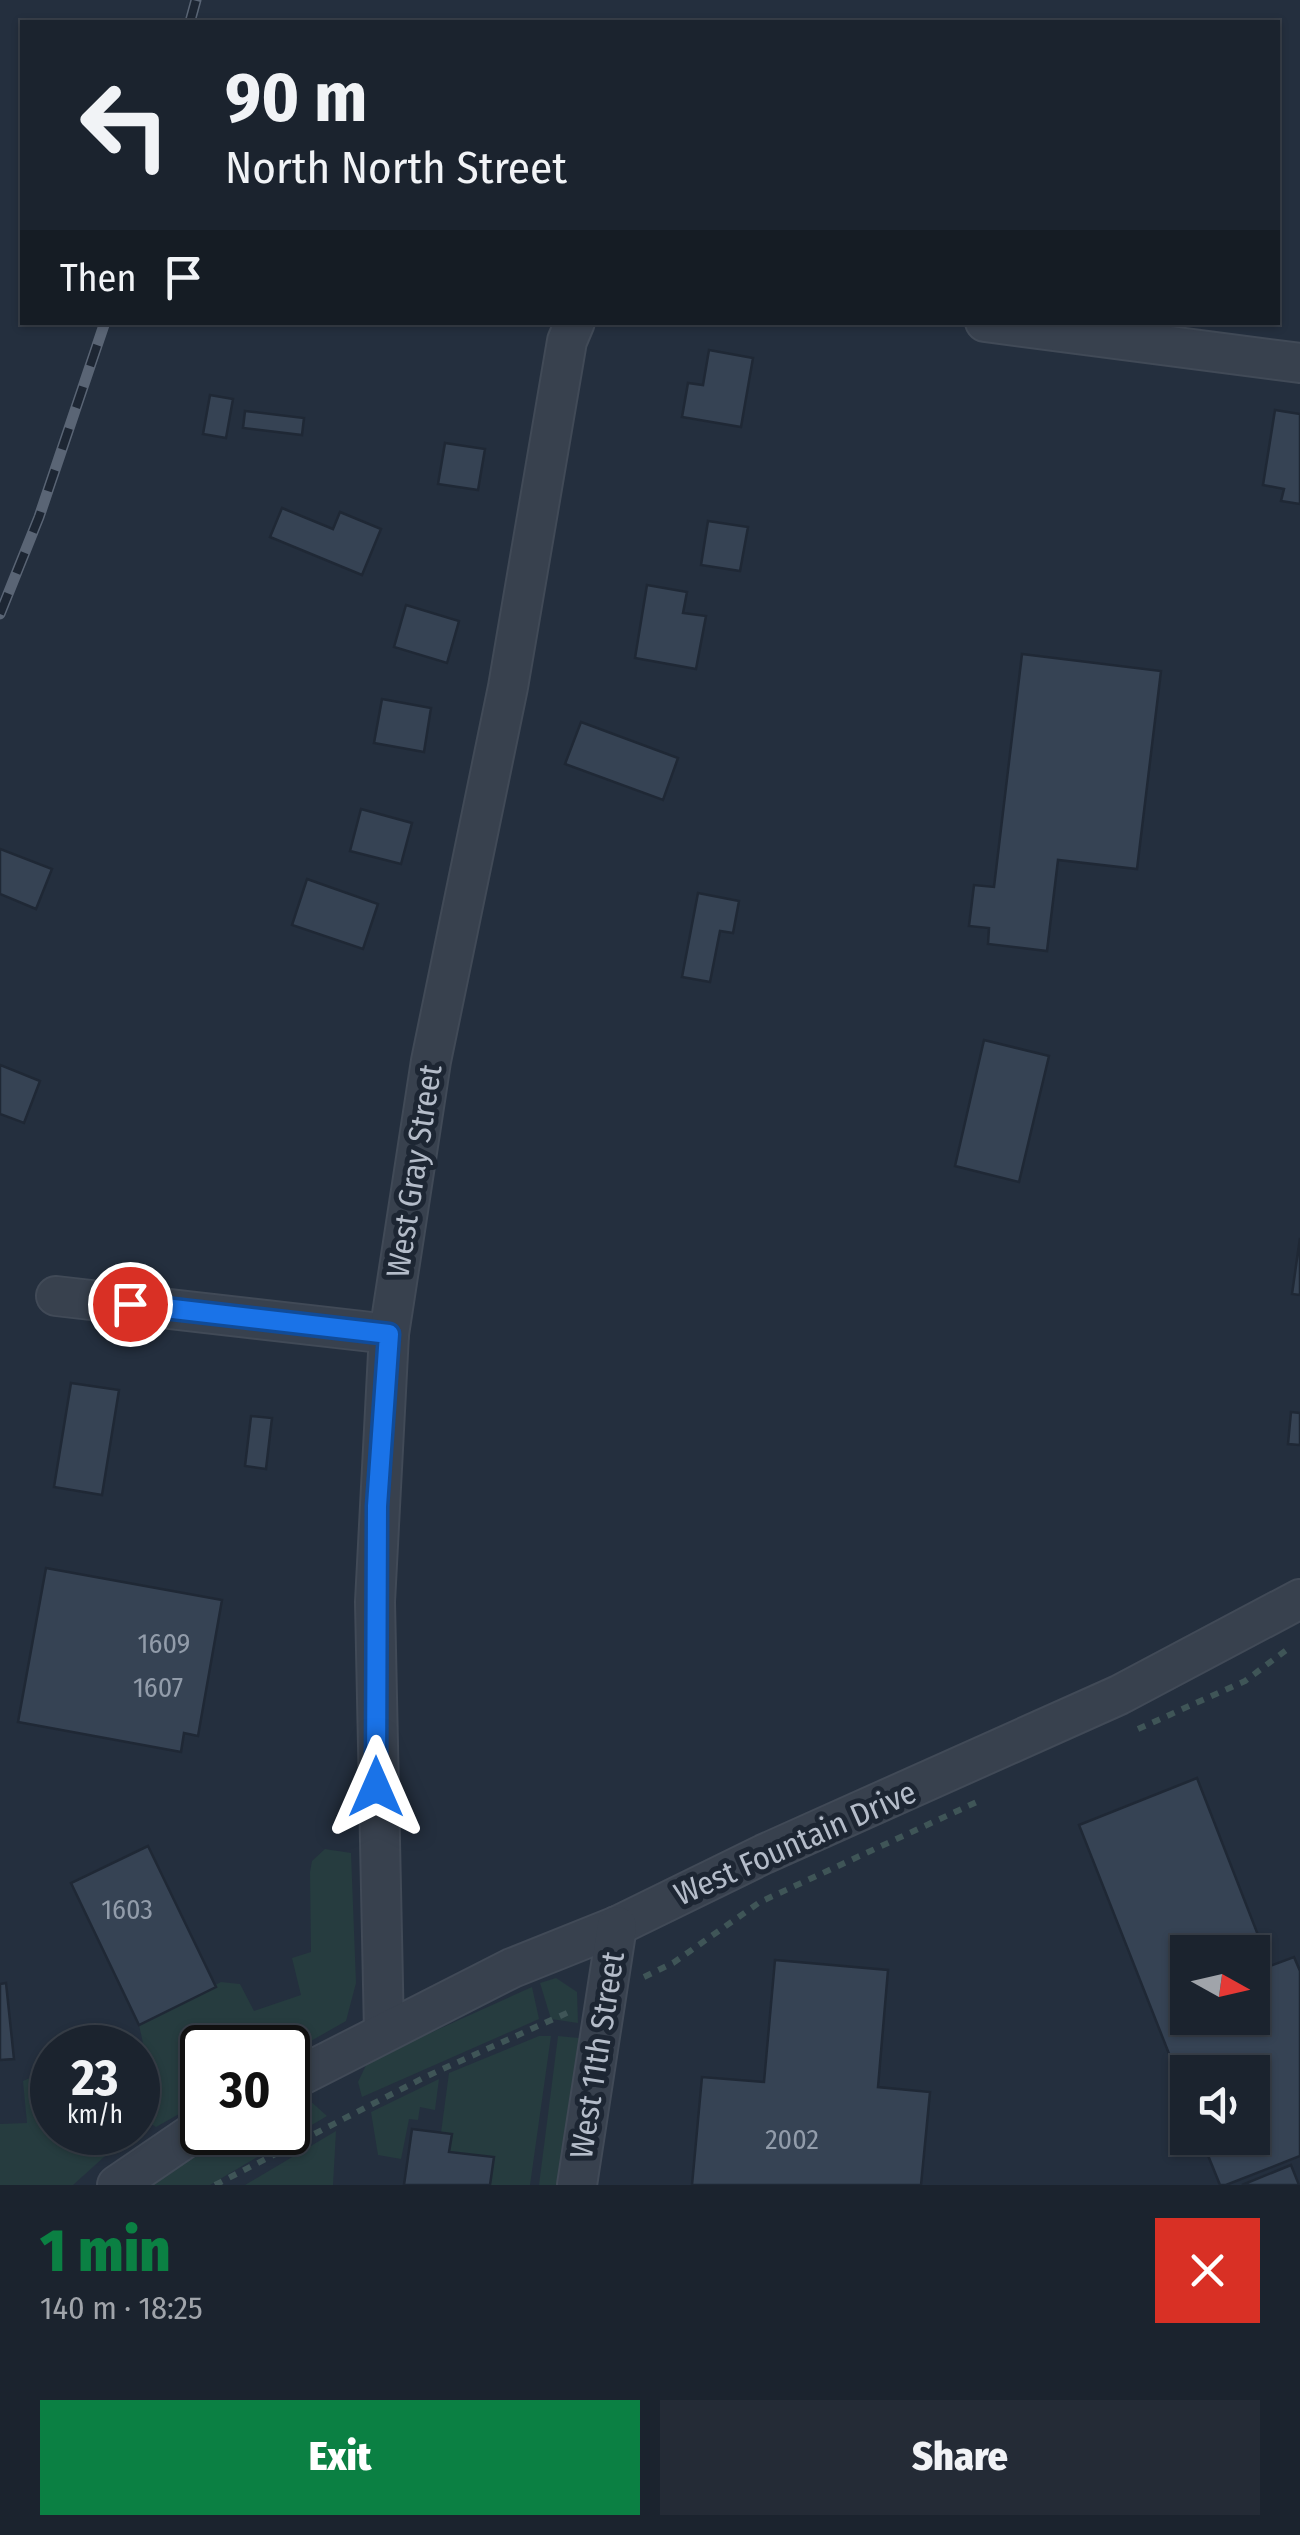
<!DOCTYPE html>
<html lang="en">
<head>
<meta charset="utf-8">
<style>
	body { margin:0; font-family:"Fira Sans Condensed",sans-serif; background:#242b36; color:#f1f3f6; height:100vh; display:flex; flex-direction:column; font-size:38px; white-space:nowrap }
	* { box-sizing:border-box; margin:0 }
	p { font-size:32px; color:#a0a4aa }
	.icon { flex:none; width:55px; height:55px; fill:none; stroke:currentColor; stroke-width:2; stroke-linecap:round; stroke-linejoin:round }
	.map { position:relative; height:2185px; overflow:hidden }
	.drawer { display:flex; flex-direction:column; background:#1b232e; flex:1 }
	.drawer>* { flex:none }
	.hud { position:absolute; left:20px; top:20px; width:1260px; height:305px; border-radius:0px; box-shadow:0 2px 8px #0004,0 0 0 2px #39404a; background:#1b232e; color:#f1f3f6; overflow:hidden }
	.needle { width:65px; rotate:98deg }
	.buttons { position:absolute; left:1170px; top:1935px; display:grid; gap:20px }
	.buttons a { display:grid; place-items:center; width:100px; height:100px; border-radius:0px; background:#1b232e; box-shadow:0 2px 8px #0004,0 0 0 2px #39404a; font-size:50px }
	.speed { position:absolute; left:30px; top:2025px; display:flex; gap:20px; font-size:50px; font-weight:700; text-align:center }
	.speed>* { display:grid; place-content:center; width:130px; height:130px; border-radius:50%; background:#1b232e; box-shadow:0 2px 8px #0004,0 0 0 2px #39404a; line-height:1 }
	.speed small { font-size:25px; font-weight:400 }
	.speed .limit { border:5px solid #111; border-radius:15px; background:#fff; color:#111 }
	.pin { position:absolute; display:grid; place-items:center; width:85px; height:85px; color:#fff; margin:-42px; border:5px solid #fff; border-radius:50%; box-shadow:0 2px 10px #0007 }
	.me { position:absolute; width:110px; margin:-55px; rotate:0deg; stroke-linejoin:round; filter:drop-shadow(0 0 8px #0008) }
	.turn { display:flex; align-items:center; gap:35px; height:210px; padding:0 40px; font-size:45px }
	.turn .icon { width:130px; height:130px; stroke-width:2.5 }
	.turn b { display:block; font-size:70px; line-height:85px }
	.then { display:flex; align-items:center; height:95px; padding:0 40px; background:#0003; gap:20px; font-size:38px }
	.round { display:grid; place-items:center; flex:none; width:105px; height:105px; border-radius:0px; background:#242b36 }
	.summary { display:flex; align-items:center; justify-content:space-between; height:170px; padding:0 40px }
	h1 { font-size:60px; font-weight:800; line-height:75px; color:#0b8043 }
	.cta { display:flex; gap:20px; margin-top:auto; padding:20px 40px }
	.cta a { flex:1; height:115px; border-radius:0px; background:#0b8043; color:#fff; font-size:40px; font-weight:800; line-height:115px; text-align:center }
	.cta a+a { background:#242b36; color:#f1f3f6 }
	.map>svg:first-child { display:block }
</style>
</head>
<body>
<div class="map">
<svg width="1300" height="2185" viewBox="0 0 1300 2185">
	<rect width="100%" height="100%" fill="#242f3e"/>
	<!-- green -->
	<g fill="#263c3f">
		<path d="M 325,1849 L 351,1853 L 356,1983 L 346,2021 L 288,2054 L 288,2048 L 202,2048 L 202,2101 L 156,2127 L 138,2115 L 138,2053 L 145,2052 L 139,2025 L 221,1982 L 240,1984 L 254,2011 L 301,1995 L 292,1958 L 311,1952 L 310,1872 L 312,1861 Z"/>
		<path d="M 556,1978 L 577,1992 L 578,2023 L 551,2019 L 540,1983 Z"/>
		<path d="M 532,1987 L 539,2019 L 362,2097 L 358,2082 L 368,2061 Z"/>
		<path d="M 539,2036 L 551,2036 L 530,2185 L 490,2185 L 493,2157 L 449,2152 L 441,2133 L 449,2073 Z"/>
		<path d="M 558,2036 L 579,2038 L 560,2185 L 539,2185 Z"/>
		<path d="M 52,2068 L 52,2132 L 107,2133 L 115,2147 L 73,2185 L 0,2185 L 0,2124 L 27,2123 L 23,2081 Z"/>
		<path d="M 439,2079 L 435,2110 L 420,2107 L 418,2120 L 409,2119 L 401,2159 L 378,2155 L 371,2112 Z"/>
		<path d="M 308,2099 L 327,2116 L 210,2185 L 148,2185 L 228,2133 L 288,2132 L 288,2102 Z"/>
		<path d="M 336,2131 L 333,2185 L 245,2185 Z"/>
	</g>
	<!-- building -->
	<g fill="#364354" stroke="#1f2835" stroke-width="2.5" fill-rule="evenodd">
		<path d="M 1140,322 L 1187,322 L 1187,332 L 1139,331 Z"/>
		<path d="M 709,350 L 753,358 L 741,427 L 682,417 L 688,383 L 703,385 Z"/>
		<path d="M 210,395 L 233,399 L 226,438 L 203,434 Z"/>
		<path d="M 1275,410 L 1300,414 L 1300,504 L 1281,501 L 1284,489 L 1263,485 Z"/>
		<path d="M 245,411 L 304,418 L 302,435 L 243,428 Z"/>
		<path d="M 445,443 L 485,449 L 478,490 L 438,484 Z"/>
		<path d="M 282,508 L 333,529 L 340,512 L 381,529 L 362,575 L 270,537 Z"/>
		<path d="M 708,521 L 748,527 L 740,571 L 701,565 Z"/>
		<path d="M 647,585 L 687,592 L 683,613 L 706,616 L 696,669 L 635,658 Z"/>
		<path d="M 406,605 L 459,621 L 447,663 L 394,647 Z"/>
		<path d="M 1022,654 L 1161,671 L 1137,869 L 1058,860 L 1047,951 L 988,944 L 989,928 L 969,926 L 974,885 L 994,887 Z"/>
		<path d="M 382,699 L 431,708 L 424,752 L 374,743 Z"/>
		<path d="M 581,722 L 678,758 L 663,800 L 565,764 Z"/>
		<path d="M 361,809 L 412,823 L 401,864 L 350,851 Z"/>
		<path d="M 0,849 L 52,869 L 36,909 L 0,894 Z"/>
		<path d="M 307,879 L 378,904 L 363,949 L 292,925 Z"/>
		<path d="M 698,893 L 739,901 L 733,933 L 720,931 L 710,982 L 682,977 Z"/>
		<path d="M 984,1040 L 1049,1056 L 1019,1182 L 955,1166 Z"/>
		<path d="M 0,1065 L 40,1081 L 24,1123 L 0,1114 Z"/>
		<path d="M 1300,1238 L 1300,1295 L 1292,1294 Z"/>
		<path d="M 71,1383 L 119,1390 L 102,1495 L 54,1487 Z"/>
		<path d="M 1291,1412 L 1300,1413 L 1300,1445 L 1288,1444 Z"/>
		<path d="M 251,1416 L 272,1418 L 266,1469 L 245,1466 Z"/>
		<path d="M 46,1568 L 222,1600 L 198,1736 L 184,1733 L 181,1752 L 18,1722 Z"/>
		<path d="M 1197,1778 L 1270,1966 L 1294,1957 L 1300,1971 L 1300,2156 L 1226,2185 L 1220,2185 L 1201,2138 L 1252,2138 L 1252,2072 L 1188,2072 L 1188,2102 L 1079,1825 ZM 1188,1952 L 1252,1952 L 1252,2018 L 1188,2018 Z"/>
		<path d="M 148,1846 L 216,1987 L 139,2025 L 71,1883 Z"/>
		<path d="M 775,1960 L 888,1970 L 878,2087 L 930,2092 L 921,2185 L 692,2185 L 702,2077 L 764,2082 Z"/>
		<path d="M 6,1983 L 14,2059 L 0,2060 L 0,1984 Z"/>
		<path d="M 412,2129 L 452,2134 L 449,2152 L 494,2157 L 490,2185 L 404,2185 Z"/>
		<path d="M 1291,2165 L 1299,2185 L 1242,2185 Z"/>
	</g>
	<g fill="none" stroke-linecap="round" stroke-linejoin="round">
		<!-- minor casing -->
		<g stroke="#414a57" stroke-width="42">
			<g id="minor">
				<path d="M 985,322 L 1300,363"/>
				<path d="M 56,1296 L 389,1334"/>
				<path d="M 384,2032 L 375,1602 L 389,1334 L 431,1061 L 508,687 L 567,341 L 575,322"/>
				<path d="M 288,2082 L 512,1968 L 617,1926 L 764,1854 L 1119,1695 L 1300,1599"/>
				<path d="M 117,2185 L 202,2127"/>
				<path d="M 577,2185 L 617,1926"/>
			</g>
		</g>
		<!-- path -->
		<g stroke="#3f5557" stroke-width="6" stroke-dasharray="8 8" stroke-linecap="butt">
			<path d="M 1138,1729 L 1245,1681 L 1289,1648"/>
			<path d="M 644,1977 L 673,1963 L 760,1902 L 981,1800"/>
			<path d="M 215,2185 L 425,2077 L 569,2012"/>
		</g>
		<!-- minor -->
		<use href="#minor" stroke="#38414e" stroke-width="38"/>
		<!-- rail casing -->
		<g stroke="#5a6575" stroke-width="11">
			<g id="rail">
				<path d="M 190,22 L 196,0"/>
				<path d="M 0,614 L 39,517 L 105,322"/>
			</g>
		</g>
		<!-- rail -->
		<use href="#rail" stroke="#1d2633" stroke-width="8" stroke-dasharray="22" stroke-linecap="butt"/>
	</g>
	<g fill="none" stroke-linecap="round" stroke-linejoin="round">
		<!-- route casing -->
		<g stroke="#114b97" stroke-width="25">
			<path id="route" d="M 130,1304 L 389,1334 L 377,1506 L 376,1787"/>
		</g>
		<!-- route -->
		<use href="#route" stroke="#1a73e8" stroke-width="18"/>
	</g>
	<g text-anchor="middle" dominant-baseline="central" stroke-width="10" stroke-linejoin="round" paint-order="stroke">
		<!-- number labels -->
		<g font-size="28" fill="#929caa">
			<text x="164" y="1643">1609</text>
			<text x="158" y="1687">1607</text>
			<text x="127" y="1909">1603</text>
			<text x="792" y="2139">2002</text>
		</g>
		<!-- street labels -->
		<g font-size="32" fill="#b4bcc9" stroke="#1d2633">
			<text transform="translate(414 1171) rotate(-81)">West Gray Street</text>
			<text transform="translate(795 1843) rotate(-24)">West Fountain Drive</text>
			<text transform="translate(597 2055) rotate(-81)">West 11th Street</text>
		</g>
	</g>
</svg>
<div class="buttons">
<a><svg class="needle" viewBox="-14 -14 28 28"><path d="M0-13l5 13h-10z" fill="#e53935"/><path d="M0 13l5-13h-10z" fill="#a0a4aa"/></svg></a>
<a><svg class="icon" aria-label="sound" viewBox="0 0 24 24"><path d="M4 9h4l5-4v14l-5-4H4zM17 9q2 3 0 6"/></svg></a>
</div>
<div class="speed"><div>23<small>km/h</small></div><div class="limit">30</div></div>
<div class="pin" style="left:130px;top:1304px;background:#d93025"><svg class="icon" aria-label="arrive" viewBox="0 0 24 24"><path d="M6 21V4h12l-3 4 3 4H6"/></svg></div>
<svg class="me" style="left:376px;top:1787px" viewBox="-20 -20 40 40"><path d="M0-17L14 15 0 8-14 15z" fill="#1a73e8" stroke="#fff" stroke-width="4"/></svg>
<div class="hud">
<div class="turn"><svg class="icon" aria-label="left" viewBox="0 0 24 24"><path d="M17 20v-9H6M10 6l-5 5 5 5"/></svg><div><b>90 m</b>North North Street</div></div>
<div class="then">Then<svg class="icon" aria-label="arrive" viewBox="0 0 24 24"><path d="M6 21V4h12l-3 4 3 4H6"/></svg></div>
</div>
</div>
<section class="drawer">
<div class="summary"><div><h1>1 min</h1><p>140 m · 18:25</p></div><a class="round" style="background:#d93025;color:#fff"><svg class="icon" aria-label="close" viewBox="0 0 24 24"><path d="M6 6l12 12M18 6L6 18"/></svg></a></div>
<div class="cta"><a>Exit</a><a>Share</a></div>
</section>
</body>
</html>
